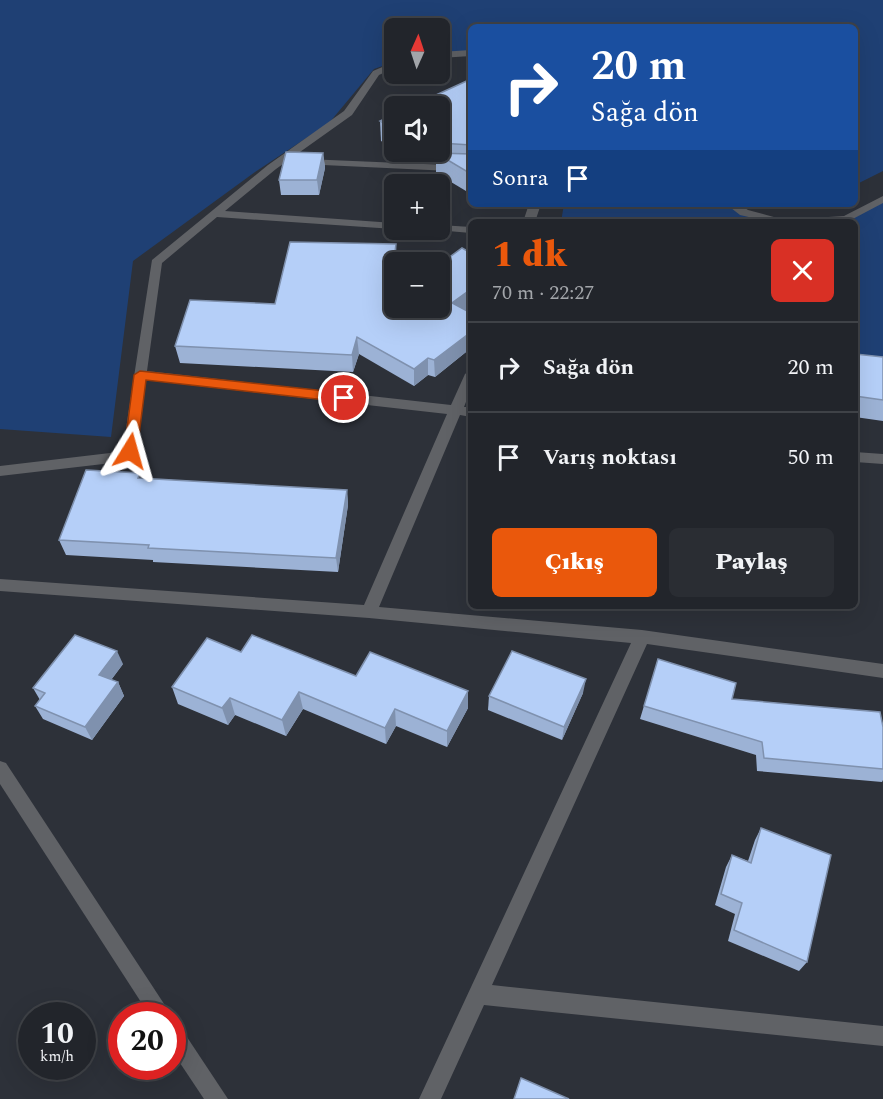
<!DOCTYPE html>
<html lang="tr">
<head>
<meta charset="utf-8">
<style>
	body { margin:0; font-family:Spectral,serif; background:#2a2d33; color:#f1f3f6; height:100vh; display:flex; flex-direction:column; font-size:22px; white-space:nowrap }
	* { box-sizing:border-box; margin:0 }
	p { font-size:20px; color:#a2a5a9 }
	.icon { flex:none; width:33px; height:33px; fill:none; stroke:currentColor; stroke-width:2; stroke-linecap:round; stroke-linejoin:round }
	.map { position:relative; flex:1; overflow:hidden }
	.details { position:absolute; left:468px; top:219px; width:390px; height:390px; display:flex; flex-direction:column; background:#22252b; border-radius:9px; box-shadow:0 6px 24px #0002,0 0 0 2px #3f4247 }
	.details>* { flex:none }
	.top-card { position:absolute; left:468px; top:24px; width:390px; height:183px; border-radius:9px; box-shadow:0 6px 24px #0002,0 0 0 2px #3f4247; background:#1a4fa0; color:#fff; overflow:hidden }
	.needle { width:39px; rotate:3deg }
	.buttons { position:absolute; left:384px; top:18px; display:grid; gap:12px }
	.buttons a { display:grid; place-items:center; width:66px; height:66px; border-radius:9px; background:#22252b; box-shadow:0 6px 24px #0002,0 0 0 2px #3f4247; font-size:30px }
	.speed { position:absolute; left:18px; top:1002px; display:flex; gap:12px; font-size:30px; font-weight:700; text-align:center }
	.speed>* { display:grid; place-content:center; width:78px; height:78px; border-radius:50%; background:#22252b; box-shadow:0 6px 24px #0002,0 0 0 2px #3f4247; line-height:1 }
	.speed small { font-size:15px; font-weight:400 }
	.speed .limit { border:9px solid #d22; background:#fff; color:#111 }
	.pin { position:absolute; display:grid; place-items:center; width:51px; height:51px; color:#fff; margin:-26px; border:3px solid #fff; border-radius:50%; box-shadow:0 2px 6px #0007 }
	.me { position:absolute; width:66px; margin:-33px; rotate:8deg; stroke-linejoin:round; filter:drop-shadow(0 0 4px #0008) }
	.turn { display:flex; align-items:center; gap:21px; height:126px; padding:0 24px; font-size:27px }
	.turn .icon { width:78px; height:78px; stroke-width:2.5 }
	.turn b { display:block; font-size:42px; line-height:51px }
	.then { display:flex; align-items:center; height:57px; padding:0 24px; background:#0003; gap:12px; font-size:22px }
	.round { display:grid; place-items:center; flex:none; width:63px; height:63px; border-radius:9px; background:#2a2d33 }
	.head { display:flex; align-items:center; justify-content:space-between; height:102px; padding:0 24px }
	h1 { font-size:36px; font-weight:800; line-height:45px; color:#ea580c }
	.primary-button { display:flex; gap:12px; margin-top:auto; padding:12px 24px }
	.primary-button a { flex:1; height:69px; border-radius:9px; background:#ea580c; color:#fff; font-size:24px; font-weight:800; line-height:69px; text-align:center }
	.primary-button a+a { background:#2a2d33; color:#f1f3f6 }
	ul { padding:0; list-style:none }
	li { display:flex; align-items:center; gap:18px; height:90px; padding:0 24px; border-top:2px solid #3f4247 }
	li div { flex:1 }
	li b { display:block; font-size:22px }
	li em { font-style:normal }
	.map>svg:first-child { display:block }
</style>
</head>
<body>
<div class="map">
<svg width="883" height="1099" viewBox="0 0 883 1099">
	<rect width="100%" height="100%" fill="#2d3139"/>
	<!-- green -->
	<g fill="#1f4074">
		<path d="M 0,0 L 883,0 L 883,171 L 855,185 L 855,27 L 471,27 L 471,51 L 440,53 L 440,28 L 394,28 L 394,62 L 374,69 L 329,123 L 255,172 L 133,261 L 111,437 L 0,429 Z"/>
		<path d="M 883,199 L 883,362 L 855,358 L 855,222 L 797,222 L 846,219 Z"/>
		<path d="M 564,204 L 732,204 L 744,213 L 786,222 L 561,222 Z"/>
	</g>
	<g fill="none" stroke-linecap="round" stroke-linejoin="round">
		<!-- minor -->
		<g fill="#606266" fill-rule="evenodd">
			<path d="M 471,50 L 471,56 L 440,58 L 440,52 Z"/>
			<path d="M 394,62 L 394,68 L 379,75 L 352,115 L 276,169 L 225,211 L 394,223 L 394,229 L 217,217 L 162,263 L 147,371 L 451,405 L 465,374 L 471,370 L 471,389 L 464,407 L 471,407 L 471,417 L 460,415 L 379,607 L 642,630 L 883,664 L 883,678 L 647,644 L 492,985 L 883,1026 L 883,1046 L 484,1005 L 441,1099 L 419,1099 L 631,643 L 369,618 L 0,591 L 0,579 L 364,605 L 447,414 L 146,380 L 135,455 L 112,463 L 0,476 L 0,466 L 110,453 L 123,448 L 152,260 L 268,165 L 344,111 L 373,71 Z"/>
			<path d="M 306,159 L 471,166 L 471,172 L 302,164 L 301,162 Z"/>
			<path d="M 883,196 L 883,203 L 847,222 L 770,222 L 740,215 L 726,204 L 739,204 L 748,210 L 792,222 L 797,219 L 844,216 Z"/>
			<path d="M 529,204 L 541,204 L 535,222 L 523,222 Z"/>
			<path d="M 440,225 L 471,227 L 471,233 L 436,230 L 440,230 Z"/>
			<path d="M 855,452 L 883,454 L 883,464 L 855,462 Z"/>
			<path d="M 0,761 L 6,763 L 172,1016 L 150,1016 L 0,784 Z"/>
			<path d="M 172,1022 L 179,1025 L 228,1099 L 204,1099 L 172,1051 Z"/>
		</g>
	</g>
	<!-- wall -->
	<g fill="#9cb2d5">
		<path d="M 471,79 L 471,194 L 436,173 L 436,162 L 417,161 L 400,152 L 440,152 L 440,106 Z"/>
		<path d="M 394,114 L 394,148 L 381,141 L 380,121 Z"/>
		<path d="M 323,153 L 325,168 L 319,195 L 281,195 L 279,180 Z"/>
		<path d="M 471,253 L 471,306 L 465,310 L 471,313 L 471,348 L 435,377 L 428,375 L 414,386 L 359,354 L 353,372 L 180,363 L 175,346 L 275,304 L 397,261 L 396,262 L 394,262 L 394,278 L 392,297 Z"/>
		<path d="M 855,354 L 883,357 L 883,421 L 855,417 Z"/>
		<path d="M 142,479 L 347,490 L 348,505 L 338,572 L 153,562 L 153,560 L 66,555 L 59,540 Z"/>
		<path d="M 241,652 L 356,676 L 468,708 L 447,747 L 396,726 L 386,744 L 303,709 L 286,736 L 235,715 L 228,725 L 178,704 L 172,687 Z"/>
		<path d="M 658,659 L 732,699 L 883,727 L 883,780 L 882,782 L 757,771 L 756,755 L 640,719 Z"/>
		<path d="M 123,664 L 111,680 L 118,682 L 124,696 L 92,740 L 43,719 L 35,706 L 40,700 L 33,688 Z"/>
		<path d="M 583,693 L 562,740 L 488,710 L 489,696 Z"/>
		<path d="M 761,828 L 807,962 L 799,971 L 728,941 L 735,914 L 715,905 L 726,867 L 732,855 L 748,861 L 755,840 Z"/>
	</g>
	<!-- shaded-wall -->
	<g fill="#7f91ae">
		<path d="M 323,153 L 325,168 L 319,195 L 317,180 Z"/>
		<path d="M 396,244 L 397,261 L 396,262 L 394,262 L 394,278 L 390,316 L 389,299 Z"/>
		<path d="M 471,289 L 471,306 L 451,320 L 452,303 Z"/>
		<path d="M 471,332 L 471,348 L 435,377 L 434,360 Z"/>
		<path d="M 357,337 L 359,354 L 353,372 L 352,355 Z"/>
		<path d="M 428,358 L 428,375 L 414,386 L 414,369 Z"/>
		<path d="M 347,490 L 348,505 L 338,572 L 336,558 Z"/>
		<path d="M 117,651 L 123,664 L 105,688 L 99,675 Z"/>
		<path d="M 586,679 L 583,693 L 562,740 L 564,727 Z"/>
		<path d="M 118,682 L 124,696 L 92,740 L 85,727 Z"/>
		<path d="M 468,691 L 468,708 L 447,747 L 447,731 Z"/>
		<path d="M 299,692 L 303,709 L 286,736 L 282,720 Z"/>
		<path d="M 230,698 L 235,715 L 228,725 L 222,708 Z"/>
		<path d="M 395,709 L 396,726 L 386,744 L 385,728 Z"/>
	</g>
	<!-- building -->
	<g fill="#b5cff8" stroke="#7f91ae" stroke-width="1.5">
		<path d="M 471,79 L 471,145 L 440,143 L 440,106 L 412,106 Z"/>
		<path d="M 394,114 L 394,129 L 380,121 Z"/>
		<path d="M 286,152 L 323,153 L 317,180 L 279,180 Z"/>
		<path d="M 436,153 L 471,154 L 471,174 Z"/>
		<path d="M 290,242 L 396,244 L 389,299 L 394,295 L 394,308 L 440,308 L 440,264 L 462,248 L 471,253 L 471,289 L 452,303 L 471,313 L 471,332 L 434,360 L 428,358 L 414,369 L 357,337 L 352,355 L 175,346 L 190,300 L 275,304 Z"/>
		<path d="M 855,354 L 883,357 L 883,400 L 855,396 Z"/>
		<path d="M 86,470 L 140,473 L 138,478 L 347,490 L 336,558 L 148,548 L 149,545 L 59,540 Z"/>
		<path d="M 75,635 L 117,651 L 99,675 L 118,682 L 85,727 L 35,706 L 45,693 L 33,688 Z"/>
		<path d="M 252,635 L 356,676 L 370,652 L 468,691 L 447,731 L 395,709 L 385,728 L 299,692 L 282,720 L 230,698 L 222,708 L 172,687 L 207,638 L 241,652 Z"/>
		<path d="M 512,651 L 586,679 L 564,727 L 489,696 Z"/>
		<path d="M 658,659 L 736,683 L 732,699 L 880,712 L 883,727 L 883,769 L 764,758 L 762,742 L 644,706 Z"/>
		<path d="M 761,828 L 831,855 L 807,962 L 734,930 L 742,903 L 721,894 L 732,855 L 751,863 Z"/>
		<path d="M 521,1078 L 569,1099 L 514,1099 Z"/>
	</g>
	<!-- route -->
	<path fill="#ea580c" stroke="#983908" stroke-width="1.5" d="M 140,371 L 344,393 L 350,398 L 344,402 L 146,380 L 137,451 L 130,455 L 124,451 L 134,375 Z"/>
</svg>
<div class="buttons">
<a><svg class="needle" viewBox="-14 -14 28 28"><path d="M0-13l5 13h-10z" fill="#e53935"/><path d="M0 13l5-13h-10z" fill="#a2a5a9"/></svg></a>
<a><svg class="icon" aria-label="sound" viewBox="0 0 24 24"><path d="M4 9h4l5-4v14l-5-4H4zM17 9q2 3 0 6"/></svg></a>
<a>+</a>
<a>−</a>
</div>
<div class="speed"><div>10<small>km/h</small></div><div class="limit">20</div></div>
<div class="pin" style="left:344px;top:398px;background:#d93025"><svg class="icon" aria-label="arrive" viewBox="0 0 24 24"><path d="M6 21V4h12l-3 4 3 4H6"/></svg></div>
<svg class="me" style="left:130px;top:451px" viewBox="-20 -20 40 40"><path d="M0-17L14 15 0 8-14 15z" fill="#ea580c" stroke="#fff" stroke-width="4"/></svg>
<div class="top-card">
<div class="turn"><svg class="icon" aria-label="right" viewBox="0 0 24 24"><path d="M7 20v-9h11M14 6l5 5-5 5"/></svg><div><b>20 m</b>Sağa dön</div></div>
<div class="then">Sonra<svg class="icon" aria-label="arrive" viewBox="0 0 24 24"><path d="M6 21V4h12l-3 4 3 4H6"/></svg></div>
</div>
<section class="details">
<div class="head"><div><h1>1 dk</h1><p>70 m · 22:27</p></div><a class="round" style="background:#d93025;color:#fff"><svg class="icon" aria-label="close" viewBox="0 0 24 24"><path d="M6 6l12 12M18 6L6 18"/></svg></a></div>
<ul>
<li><svg class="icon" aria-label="right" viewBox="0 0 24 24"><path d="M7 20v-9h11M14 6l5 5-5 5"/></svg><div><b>Sağa dön</b></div><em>20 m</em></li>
<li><svg class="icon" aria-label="arrive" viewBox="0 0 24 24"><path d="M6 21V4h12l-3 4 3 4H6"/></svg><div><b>Varış noktası</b></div><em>50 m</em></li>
</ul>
<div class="primary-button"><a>Çıkış</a><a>Paylaş</a></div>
</section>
</div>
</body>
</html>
